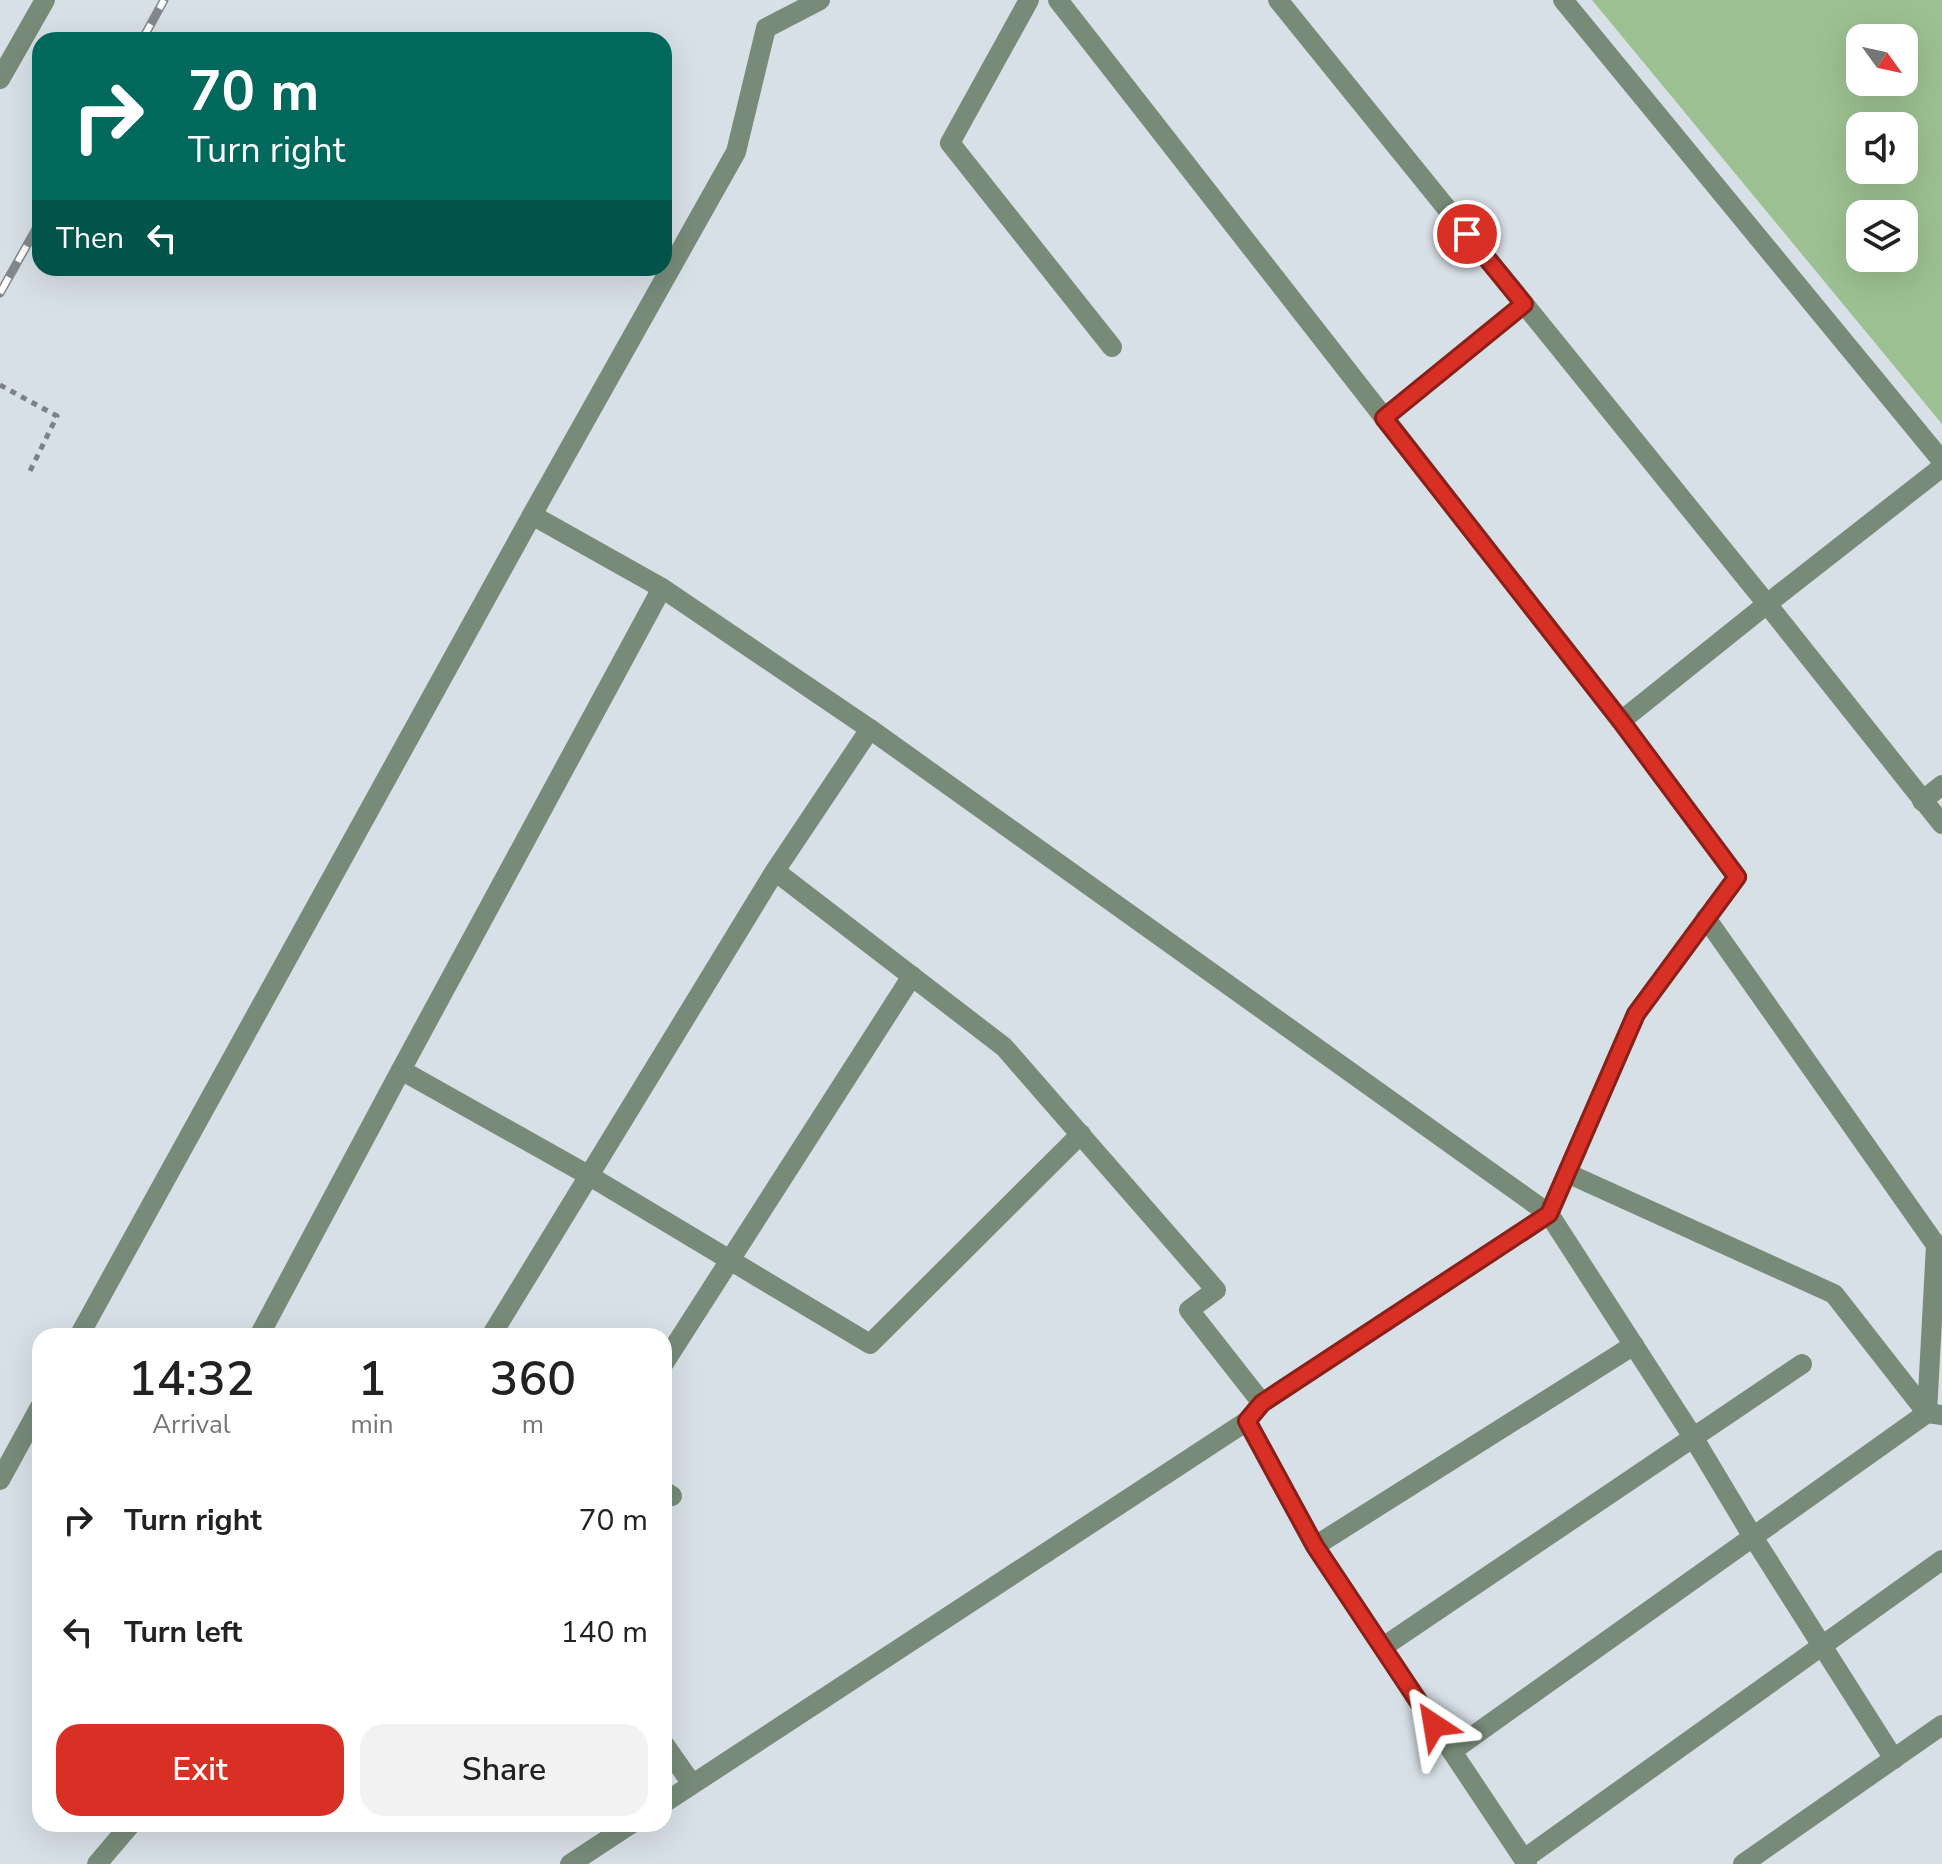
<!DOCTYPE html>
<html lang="en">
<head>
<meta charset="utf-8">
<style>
	body { margin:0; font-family:"Nunito Sans",sans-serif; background:#f2f2f2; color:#222; height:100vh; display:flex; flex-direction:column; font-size:30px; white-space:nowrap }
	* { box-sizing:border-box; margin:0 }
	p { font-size:26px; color:#767676 }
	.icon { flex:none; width:44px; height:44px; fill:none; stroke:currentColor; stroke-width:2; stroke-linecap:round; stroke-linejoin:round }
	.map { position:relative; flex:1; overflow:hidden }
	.sheet { position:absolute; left:32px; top:1328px; width:640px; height:504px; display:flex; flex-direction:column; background:#fff; border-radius:24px; box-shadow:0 8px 32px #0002 }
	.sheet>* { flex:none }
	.guide { position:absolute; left:32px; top:32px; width:640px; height:244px; border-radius:24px; box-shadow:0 8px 32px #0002; background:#00695c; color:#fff; overflow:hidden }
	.needle { width:52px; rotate:123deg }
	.controls { position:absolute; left:1846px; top:24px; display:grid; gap:16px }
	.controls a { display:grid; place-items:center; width:72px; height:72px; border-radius:16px; background:#fff; box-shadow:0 8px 32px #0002; font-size:40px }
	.pin { position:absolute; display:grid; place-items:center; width:68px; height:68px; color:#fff; margin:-34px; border:4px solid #fff; border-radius:50%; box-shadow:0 2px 8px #0007 }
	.me { position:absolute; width:88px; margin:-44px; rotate:327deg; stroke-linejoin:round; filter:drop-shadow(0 0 6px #0008) }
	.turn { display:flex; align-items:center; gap:28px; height:168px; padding:0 24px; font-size:36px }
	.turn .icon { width:104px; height:104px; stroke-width:2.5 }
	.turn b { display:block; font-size:56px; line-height:68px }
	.then { display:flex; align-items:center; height:76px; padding:0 24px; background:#0003; gap:16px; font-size:30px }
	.eta { display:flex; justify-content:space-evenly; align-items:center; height:136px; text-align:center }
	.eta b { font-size:48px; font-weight:600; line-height:56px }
	.action { display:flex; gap:16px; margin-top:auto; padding:16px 24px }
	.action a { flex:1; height:92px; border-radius:24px; background:#d93025; color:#fff; font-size:32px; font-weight:600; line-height:92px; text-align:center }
	.action a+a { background:#f2f2f2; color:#222 }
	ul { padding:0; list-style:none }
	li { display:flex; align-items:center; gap:24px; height:112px; padding:0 24px }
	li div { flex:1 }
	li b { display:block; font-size:30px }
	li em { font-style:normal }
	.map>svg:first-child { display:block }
</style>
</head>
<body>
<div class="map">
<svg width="1942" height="1864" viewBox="0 0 1942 1864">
	<rect width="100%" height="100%" fill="#d8e0e7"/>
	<!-- green -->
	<path fill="#9cc091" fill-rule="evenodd" d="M 1592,0 L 1942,0 L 1942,424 ZM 1860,38 L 1904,38 L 1904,82 L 1860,82 ZM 1860,126 L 1904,126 L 1904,170 L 1860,170 ZM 1860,214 L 1904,214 L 1904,258 L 1860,258 Z"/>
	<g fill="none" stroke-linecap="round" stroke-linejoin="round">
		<!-- path -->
		<path stroke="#7c8186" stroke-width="5" stroke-dasharray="6 6" stroke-linecap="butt" d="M 0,385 L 57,416 L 30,471"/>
		<!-- minor -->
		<g stroke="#788b79" stroke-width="20">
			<path d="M 1029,0 L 950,143 L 1112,347"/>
			<path d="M 1058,0 L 1621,721"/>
			<path d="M 1278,0 L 1767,604 L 1621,721 L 1737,877 L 1636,1014 L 1549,1214 L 1262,1403 L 1247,1421 L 1315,1546 L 1527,1864"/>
			<path d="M 1563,0 L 1942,461"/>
			<path d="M 0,79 L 45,0"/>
			<path d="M 1384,418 L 1524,304"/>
			<path d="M 1942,467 L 1767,604 L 1942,824"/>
			<path d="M 532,515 L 662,588 L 870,729 L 1549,1214 L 1693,1437 L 1753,1537 L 1894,1759"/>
			<path d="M 1922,801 L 1942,785"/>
			<path d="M 775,871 L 1004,1047 L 1216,1290 L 1189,1310 L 1262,1403"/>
			<path d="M 1706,918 L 1936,1245 L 1927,1413"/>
			<path d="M 401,1070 L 662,588"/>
			<path d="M 1567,1173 L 1834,1294 L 1927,1413 L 1942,1415"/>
			<path d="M 79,1336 L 532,515 L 736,152 L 766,28 L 820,0"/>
			<path d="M 259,1336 L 401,1070 L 588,1175 L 870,1344 L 1081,1134"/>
			<path d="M 491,1336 L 775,871 L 870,729"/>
			<path d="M 664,1363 L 912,976"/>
			<path d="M 0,1480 L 40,1407"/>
			<path d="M 664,1491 L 672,1496"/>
			<path d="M 1315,1546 L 1634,1345"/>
			<path d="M 1383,1647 L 1802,1364"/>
			<path d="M 664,1744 L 692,1784"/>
			<path d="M 1452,1751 L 1927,1413"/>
			<path d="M 664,1803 L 1247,1421"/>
			<path d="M 1524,1859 L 1942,1560"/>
			<path d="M 97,1864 L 131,1824"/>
			<path d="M 570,1864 L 631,1824"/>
			<path d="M 1743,1864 L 1942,1725"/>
		</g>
		<!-- rail casing -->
		<g stroke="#83888d" stroke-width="9">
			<g id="rail">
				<path d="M 142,40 L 164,0"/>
				<path d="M 0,293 L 40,222"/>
			</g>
		</g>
		<!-- rail -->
		<use href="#rail" stroke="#fff" stroke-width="6" stroke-dasharray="18" stroke-linecap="butt"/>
	</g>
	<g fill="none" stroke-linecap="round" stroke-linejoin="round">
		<!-- route casing -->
		<g stroke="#8d1f18" stroke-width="20">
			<path id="route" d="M 1434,1725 L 1315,1546 L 1247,1421 L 1262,1403 L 1549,1214 L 1636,1014 L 1737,877 L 1621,721 L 1384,418 L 1524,304 L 1467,234"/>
		</g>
		<!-- route -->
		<use href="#route" stroke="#d93025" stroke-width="14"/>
	</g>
</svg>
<div class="controls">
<a><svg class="needle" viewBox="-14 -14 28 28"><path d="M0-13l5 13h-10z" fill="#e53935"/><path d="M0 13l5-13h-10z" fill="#767676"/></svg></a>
<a><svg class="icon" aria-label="sound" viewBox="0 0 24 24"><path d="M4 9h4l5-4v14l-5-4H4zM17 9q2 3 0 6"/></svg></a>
<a><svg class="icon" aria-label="layers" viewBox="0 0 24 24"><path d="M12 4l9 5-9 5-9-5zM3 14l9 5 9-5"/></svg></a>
</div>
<div class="pin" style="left:1467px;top:234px;background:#d93025"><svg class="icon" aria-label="arrive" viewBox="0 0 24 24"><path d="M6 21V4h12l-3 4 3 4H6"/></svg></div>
<svg class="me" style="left:1434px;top:1725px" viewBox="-20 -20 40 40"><path d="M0-17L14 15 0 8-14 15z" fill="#d93025" stroke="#fff" stroke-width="4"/></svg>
<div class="guide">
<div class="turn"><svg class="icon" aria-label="right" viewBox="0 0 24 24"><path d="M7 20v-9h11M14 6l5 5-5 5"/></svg><div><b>70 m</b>Turn right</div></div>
<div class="then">Then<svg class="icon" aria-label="left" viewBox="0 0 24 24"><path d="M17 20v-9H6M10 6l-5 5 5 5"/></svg></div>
</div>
<section class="sheet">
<div class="eta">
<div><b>14:32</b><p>Arrival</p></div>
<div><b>1</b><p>min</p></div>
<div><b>360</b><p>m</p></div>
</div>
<ul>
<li><svg class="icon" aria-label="right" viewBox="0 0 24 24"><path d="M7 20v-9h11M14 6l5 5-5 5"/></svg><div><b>Turn right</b></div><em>70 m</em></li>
<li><svg class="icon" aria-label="left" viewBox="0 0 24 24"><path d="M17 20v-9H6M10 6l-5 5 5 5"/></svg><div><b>Turn left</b></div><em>140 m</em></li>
</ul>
<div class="action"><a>Exit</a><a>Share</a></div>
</section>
</div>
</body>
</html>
